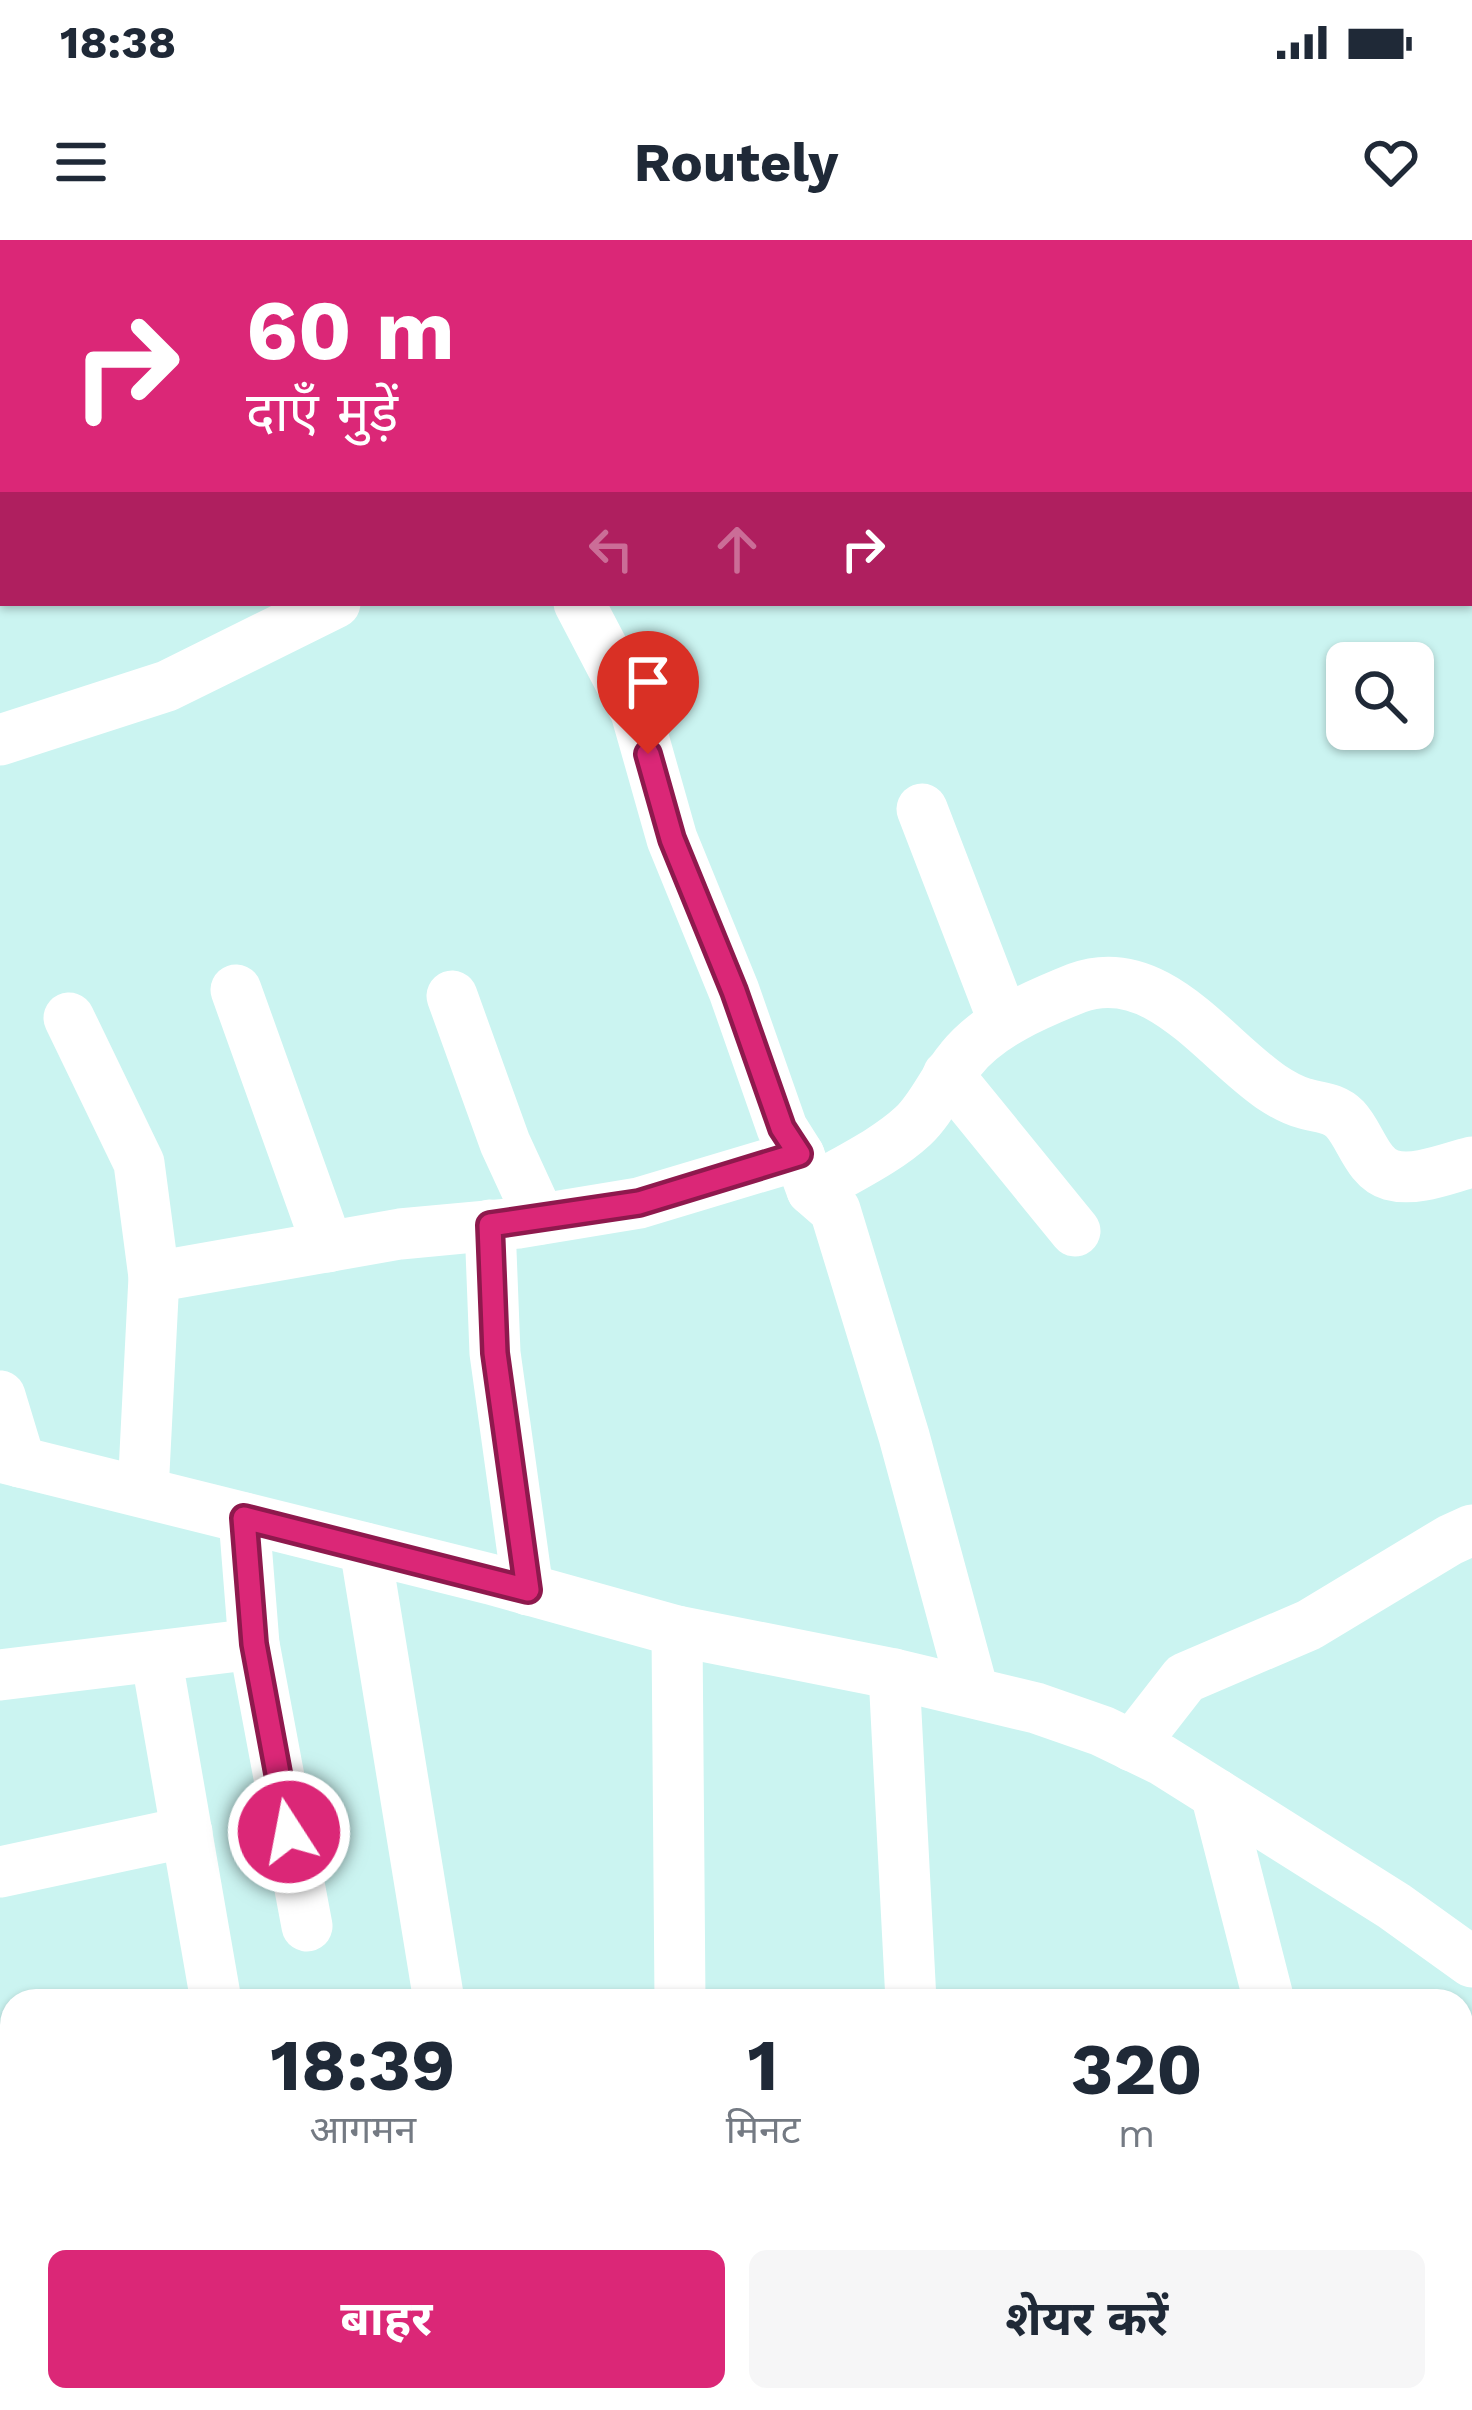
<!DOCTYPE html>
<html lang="hi">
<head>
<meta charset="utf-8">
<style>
	body { margin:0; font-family:"Work Sans","Noto Sans Devanagari",sans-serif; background:#f6f6f7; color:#1f2937; height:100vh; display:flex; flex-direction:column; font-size:45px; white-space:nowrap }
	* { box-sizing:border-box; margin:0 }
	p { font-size:39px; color:#747a83 }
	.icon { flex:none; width:66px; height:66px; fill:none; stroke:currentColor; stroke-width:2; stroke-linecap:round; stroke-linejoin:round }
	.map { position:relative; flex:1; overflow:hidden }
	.side { position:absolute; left:0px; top:1749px; width:1473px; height:423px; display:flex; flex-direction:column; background:#fff; border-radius:36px 36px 0 0; box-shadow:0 3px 9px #0004 }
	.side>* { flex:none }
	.guide { position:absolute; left:0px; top:0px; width:1473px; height:366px; box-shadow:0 3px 9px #0004; background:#db2777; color:#fff; overflow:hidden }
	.controls { position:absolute; left:1326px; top:402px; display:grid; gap:24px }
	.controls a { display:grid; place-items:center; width:108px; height:108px; border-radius:18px; background:#fff; box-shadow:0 3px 9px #0004; font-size:60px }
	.pin { position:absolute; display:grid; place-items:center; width:102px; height:102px; color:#fff; margin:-123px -51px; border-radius:50% 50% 50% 0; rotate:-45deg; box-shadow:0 0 12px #0007 }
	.pin .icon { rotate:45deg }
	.me { position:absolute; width:132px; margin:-66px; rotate:349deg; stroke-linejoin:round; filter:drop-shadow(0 0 9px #0008) }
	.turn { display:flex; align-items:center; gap:42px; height:252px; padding:0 48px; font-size:54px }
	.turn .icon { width:156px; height:156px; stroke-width:2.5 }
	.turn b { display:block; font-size:84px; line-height:102px }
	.lanes { display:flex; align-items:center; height:114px; padding:0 48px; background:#0003; justify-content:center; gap:60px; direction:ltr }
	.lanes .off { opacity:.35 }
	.eta { display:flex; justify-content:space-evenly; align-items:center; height:204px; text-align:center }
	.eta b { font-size:72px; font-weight:700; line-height:84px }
	.primary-button { display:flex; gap:24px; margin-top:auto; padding:24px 48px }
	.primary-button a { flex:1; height:138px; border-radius:18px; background:#db2777; color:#fff; font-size:48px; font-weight:700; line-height:138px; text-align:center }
	.primary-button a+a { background:#f6f6f7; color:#1f2937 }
	.status { display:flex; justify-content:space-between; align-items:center; height:84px; padding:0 60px; background:#fff; direction:ltr }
	.status svg { height:33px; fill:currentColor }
	header { display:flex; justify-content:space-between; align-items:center; height:156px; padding:0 48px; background:#fff; font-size:54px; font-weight:700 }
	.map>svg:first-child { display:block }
</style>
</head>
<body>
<div class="status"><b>18:38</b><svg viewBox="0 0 49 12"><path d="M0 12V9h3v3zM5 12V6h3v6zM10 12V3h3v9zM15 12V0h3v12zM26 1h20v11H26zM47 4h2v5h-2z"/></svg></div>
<header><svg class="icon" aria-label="menu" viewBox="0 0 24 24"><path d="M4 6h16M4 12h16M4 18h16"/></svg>Routely<svg class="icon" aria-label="heart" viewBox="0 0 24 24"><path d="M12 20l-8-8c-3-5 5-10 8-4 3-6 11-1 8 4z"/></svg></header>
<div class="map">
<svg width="1472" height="2170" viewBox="0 0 1472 2170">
	<rect width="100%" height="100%" fill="#cbf4f1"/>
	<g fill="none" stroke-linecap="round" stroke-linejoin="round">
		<!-- minor -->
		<g stroke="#fff" stroke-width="51">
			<path d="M 47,0 L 48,3"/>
			<path d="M 645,0 L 646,3"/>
			<path d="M 1059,0 L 1060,3"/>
			<path d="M 355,3 L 362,0"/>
			<path d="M 1470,95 L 1472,96"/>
			<path d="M 0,138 L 3,137"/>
			<path d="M 579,363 L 636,472 L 672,599 L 734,751 L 782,888 L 799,915 L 812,950 L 835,970 L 904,1196 L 973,1451"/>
			<path d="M 0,500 L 167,446 L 335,363"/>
			<path d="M 922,569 L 1004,782"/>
			<path d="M 236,750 L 328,1007"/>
			<path d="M 452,756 L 505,903 L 540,979"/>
			<path d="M 69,778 L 139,923 L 154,1037 L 143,1252"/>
			<path d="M 948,835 L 1075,991"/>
			<path d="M 812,950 C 845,930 885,912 913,886 C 933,867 943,840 961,819 C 989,784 1037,764 1077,748 C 1156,719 1213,807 1271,847 C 1280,853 1292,860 1303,863 C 1319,868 1333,867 1345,879 C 1361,896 1367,928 1391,935 C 1416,942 1448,928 1472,922"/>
			<path d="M 490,985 L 495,1113 L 528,1350"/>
			<path d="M 154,1037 L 400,994 L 518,983 L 639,963 L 799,915"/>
			<path d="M 0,1156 L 20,1222"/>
			<path d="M 0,1217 L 490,1339 L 677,1391 L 894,1434 L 1036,1468 L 1102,1491 L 1162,1520 L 1394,1666 L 1472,1722"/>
			<path d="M 244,1278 L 254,1404 L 307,1686"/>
			<path d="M 365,1308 L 439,1761"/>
			<path d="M 677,1391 L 680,1761"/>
			<path d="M 156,1416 L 216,1761"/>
			<path d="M 894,1434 L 911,1761"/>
			<path d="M 0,1435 L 254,1404"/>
			<path d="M 1132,1506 L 1185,1438 L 1309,1385 L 1450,1300 L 1472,1290"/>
			<path d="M 1216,1554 L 1269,1761"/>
			<path d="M 0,1632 L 187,1592"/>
			<path d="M 0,1833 L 12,1831"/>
			<path d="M 0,2058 L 12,2056"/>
			<path d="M 286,2160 L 287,2170"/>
			<path d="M 504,2160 L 506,2170"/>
			<path d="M 730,2160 L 731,2170"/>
			<path d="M 962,2160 L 965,2170"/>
			<path d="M 1414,2160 L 1418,2170"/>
		</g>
	</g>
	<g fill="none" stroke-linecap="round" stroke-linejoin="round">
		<!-- route casing -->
		<g stroke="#8e194d" stroke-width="30">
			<path id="route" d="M 289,1592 L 254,1404 L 244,1278 L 528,1350 L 495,1113 L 490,985 L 639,963 L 799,914 L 782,888 L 734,751 L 672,599 L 648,514"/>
		</g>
		<!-- route -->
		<use href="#route" stroke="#db2777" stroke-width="21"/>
	</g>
</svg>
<div class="controls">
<a><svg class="icon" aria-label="search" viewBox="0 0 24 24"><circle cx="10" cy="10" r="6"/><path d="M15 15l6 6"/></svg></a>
</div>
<div class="pin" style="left:648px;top:514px;background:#d93025"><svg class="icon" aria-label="arrive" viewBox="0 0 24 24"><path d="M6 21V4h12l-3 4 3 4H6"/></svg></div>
<svg class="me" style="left:289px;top:1592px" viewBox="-20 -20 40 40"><circle r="17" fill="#db2777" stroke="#fff" stroke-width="3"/><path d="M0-11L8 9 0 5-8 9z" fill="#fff"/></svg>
<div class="guide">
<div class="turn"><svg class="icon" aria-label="right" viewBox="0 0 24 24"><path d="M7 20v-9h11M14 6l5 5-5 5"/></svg><div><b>60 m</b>दाएँ मुड़ें</div></div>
<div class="lanes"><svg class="icon off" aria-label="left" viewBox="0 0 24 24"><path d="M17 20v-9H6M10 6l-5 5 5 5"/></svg><svg class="icon off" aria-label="ahead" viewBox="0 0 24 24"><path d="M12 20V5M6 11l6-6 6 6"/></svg><svg class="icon" aria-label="right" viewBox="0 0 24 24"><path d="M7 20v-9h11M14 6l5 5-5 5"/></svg></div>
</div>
<section class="side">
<div class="eta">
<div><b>18:39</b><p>आगमन</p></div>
<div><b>1</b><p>मिनट</p></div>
<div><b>320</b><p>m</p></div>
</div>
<div class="primary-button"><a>बाहर</a><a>शेयर करें</a></div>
</section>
</div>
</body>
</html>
